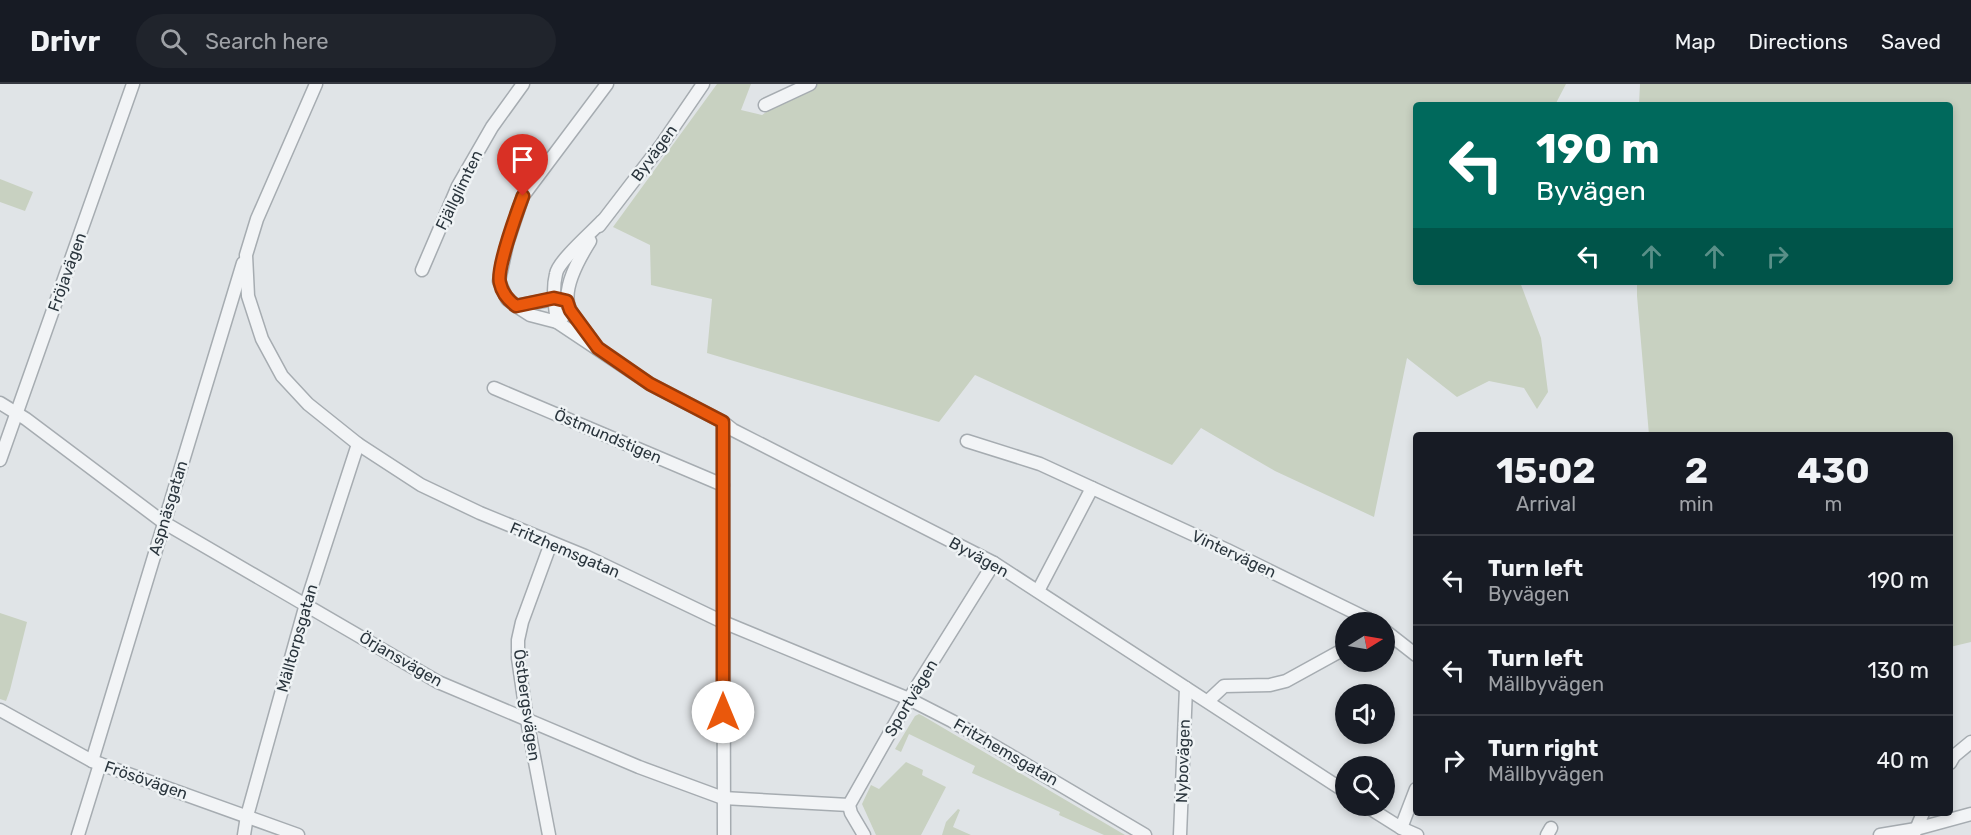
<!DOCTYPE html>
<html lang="en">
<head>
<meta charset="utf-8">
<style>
	body { margin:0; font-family:Rubik,sans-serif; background:#20242c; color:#f1f3f6; height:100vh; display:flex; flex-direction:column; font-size:22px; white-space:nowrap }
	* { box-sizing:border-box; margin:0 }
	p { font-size:20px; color:#9ea1a6 }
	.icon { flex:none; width:33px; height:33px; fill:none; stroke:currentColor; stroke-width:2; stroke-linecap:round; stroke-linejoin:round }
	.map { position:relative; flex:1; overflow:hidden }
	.drawer { position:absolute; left:1413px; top:348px; width:540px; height:384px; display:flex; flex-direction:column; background:#171b24; border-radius:6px; box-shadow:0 3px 9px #0003 }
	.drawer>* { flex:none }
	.hud { position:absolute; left:1413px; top:18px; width:540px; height:183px; border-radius:6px; box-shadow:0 3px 9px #0003; background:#00695c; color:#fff; overflow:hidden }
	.needle { width:39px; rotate:79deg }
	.tools { position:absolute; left:1335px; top:528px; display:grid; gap:12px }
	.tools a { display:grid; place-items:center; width:60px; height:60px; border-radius:50%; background:#171b24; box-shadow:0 3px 9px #0003; font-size:30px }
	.pin { position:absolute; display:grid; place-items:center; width:51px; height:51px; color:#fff; margin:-62px -26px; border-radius:50% 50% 50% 0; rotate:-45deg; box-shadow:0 0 6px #0007 }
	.pin .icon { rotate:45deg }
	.me { position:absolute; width:66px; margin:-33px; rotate:0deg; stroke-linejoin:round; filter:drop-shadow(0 0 4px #0008) }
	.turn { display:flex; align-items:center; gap:21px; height:126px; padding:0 24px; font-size:27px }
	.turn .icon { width:78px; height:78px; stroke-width:2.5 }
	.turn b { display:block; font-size:42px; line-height:51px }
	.lanes { display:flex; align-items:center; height:57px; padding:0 24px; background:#0003; justify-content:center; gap:30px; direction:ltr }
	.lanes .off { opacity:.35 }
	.eta { display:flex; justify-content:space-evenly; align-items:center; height:102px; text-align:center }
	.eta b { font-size:36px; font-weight:700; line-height:42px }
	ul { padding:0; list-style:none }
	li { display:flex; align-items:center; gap:18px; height:90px; padding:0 24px; border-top:2px solid #363941 }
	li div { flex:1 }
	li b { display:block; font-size:22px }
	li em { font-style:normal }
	header { display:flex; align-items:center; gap:36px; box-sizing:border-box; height:84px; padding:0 30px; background:#171b24; border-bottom:2px solid #363941 }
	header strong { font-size:28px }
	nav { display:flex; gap:33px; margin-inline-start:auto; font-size:21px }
	.search { width:420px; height:54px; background:#20242c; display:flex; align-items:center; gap:15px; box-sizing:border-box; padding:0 21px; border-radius:33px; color:#9ea1a6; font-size:22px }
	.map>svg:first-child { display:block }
</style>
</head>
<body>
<header>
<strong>Drivr</strong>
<div class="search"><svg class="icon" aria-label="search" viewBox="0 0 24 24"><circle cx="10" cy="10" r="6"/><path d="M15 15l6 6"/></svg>Search here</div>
<nav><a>Map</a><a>Directions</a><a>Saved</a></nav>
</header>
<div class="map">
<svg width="1971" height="751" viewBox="0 0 1971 751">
	<rect width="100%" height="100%" fill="#e0e4e7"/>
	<!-- green -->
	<g fill="#c8d1c1">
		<path d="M 717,0 L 751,0 L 741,26 L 762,31 C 777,22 781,8 795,0 L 1566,0 L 1555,21 L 1416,21 L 1416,198 L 1520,198 L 1541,254 L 1548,308 L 1537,325 L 1524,304 L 1489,297 L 1457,313 L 1407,274 L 1374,433 L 1275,387 L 1201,344 L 1172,381 L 975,291 L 939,338 L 707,269 L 712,215 L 651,201 L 650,161 L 613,143 Z"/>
		<path d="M 1640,0 L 1971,0 L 1971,558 L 1950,563 L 1950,351 L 1649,351 L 1637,212 L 1637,198 L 1950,198 L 1950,21 L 1639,21 Z"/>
		<path d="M 0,95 L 33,108 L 25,127 L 0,118 Z"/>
		<path d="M 0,529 L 27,538 L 10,606 L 6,617 L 0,615 Z"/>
		<path d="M 919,630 L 923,632 L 1125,751 L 1104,751 L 1059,731 L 1060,728 L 972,689 L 975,682 L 909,650 L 901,668 L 895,665 L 915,632 Z"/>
		<path d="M 906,678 L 923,686 L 922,691 L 946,703 L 921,751 L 876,751 L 862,720 L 871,701 L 879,705 Z"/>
		<path d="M 958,725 L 960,726 L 953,743 L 971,751 L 942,751 L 946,738 Z"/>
	</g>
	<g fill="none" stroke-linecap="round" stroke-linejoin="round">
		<!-- minor casing -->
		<g stroke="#a6acb1" stroke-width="15">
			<g id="minor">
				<path d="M 316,0 L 257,135 L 246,171 L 248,212 L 262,255 L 282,292 L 308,320 L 358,360 L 421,401 L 480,429 L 585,472 L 723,538 L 909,615 L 952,637 L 1145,751"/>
				<path d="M 765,21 L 810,0"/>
				<path d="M 602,137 C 592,148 558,177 556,190 C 552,206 555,222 557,238 L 650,300 L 723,338 L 733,346 L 994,479 L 1346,708"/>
				<path d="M 599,142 L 662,60 L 703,0"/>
				<path d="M 590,157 C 580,173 562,203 569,223 C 574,235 586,247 593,258"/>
				<path d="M 422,186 L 458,102 L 492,43 L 523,0"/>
				<path d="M 516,222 L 554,215 L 562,216"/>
				<path d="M 570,226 L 557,238 L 530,231 L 516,222 L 507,215 L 499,197 L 507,160 L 523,112 L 607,0"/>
				<path d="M 494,304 L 723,401"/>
				<path d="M 0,319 L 26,335 L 163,438 L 438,598 L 639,683 L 723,714 L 849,721"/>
				<path d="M 723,338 L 724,751"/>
				<path d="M 967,357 L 1040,380 L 1227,466 L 1374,538"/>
				<path d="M 0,376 L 133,0"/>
				<path d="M 1038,507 L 1092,404"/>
				<path d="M 1384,546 L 1416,571"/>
				<path d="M 1208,617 L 1224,602 L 1270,601 L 1286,597 L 1346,564"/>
				<path d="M 0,626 L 92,677 L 298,751"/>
				<path d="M 92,677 L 243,179"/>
				<path d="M 1950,679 L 1954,672 L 1971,658"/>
				<path d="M 1366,722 L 1401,744 L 1417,751"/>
				<path d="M 1401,744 L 1416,705"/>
				<path d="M 1914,750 L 1923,729"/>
				<path d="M 78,751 L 100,680"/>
				<path d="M 244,751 L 247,732 L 306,520 L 358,360"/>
				<path d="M 549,751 L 527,636 L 518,574 L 518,556 L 522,538 L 551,459"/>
				<path d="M 864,751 L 851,729 L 849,721 L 909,615 L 994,479"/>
				<path d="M 1180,751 L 1186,604"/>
				<path d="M 1547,751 L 1551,744"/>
				<path d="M 1880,751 L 1916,745 L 1971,730"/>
			</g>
		</g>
		<!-- minor -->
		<use href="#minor" stroke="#f2f4f6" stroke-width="12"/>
	</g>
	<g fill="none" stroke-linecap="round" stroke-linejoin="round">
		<!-- route casing -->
		<g stroke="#983908" stroke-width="15">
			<path id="route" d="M 523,112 C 517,128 496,186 500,199 C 502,209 508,216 516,222 L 554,214 L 567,217 L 570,226 L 598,264 L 650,300 L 723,338 L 723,628"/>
		</g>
		<!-- route -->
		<use href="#route" stroke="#ea580c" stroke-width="10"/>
	</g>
	<g text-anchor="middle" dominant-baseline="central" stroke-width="5" stroke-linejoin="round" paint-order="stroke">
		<!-- street labels -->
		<g font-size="16" fill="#2a353d" stroke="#eff3f5">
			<text transform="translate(654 69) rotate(-54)">Byvägen</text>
			<text transform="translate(459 106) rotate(-64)">Fjällglimten</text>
			<text transform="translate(67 188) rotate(-70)">Fröjavägen</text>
			<text transform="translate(608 352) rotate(23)">Östmundstigen</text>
			<text transform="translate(168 424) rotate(-73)">Aspnäsgatan</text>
			<text transform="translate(565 466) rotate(23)">Fritzhemsgatan</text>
			<text transform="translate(1234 470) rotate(25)">Vintervägen</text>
			<text transform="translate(979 473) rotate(29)">Byvägen</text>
			<text transform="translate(297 554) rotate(-74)">Mälltorpsgatan</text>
			<text transform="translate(401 575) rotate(30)">Örjansvägen</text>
			<text transform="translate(911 614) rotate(-59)">Sportvägen</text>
			<text transform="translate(527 621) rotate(82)">Östbergsvägen</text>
			<text transform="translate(1006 668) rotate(30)">Fritzhemsgatan</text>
			<text transform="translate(1183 677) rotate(-88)">Nybovägen</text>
			<text transform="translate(146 696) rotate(19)">Frösövägen</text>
		</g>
	</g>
</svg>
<div class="tools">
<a><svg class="needle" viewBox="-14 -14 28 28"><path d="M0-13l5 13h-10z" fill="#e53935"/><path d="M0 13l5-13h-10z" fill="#9ea1a6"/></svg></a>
<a><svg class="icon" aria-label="sound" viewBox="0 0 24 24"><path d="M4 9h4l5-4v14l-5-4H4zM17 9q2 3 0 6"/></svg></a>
<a><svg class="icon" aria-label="search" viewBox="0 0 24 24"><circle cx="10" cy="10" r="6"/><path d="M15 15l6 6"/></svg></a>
</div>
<div class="pin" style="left:523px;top:112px;background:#d93025"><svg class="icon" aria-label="arrive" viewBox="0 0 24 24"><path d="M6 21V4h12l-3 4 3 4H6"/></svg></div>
<svg class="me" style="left:723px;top:628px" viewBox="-20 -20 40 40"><circle r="19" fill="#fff"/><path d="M0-13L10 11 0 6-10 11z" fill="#ea580c"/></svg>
<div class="hud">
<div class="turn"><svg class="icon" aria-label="left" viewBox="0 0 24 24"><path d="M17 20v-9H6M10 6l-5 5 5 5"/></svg><div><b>190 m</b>Byvägen</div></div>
<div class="lanes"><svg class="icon" aria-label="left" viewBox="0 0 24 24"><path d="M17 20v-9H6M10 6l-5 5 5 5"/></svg><svg class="icon off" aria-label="ahead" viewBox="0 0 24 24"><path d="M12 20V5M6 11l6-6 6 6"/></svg><svg class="icon off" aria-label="ahead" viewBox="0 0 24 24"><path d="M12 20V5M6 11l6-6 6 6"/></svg><svg class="icon off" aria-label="right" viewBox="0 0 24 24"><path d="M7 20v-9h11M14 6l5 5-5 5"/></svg></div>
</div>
<section class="drawer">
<div class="eta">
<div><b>15:02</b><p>Arrival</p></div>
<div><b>2</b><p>min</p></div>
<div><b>430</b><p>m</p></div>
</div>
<ul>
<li><svg class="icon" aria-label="left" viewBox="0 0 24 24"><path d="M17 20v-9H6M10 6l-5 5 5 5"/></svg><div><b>Turn left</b><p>Byvägen</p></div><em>190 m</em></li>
<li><svg class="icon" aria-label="left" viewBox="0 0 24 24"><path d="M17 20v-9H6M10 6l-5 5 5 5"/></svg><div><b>Turn left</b><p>Mällbyvägen</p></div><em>130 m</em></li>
<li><svg class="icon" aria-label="right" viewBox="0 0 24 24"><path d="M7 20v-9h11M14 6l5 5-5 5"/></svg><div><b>Turn right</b><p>Mällbyvägen</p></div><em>40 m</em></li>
</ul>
</section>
</div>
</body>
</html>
